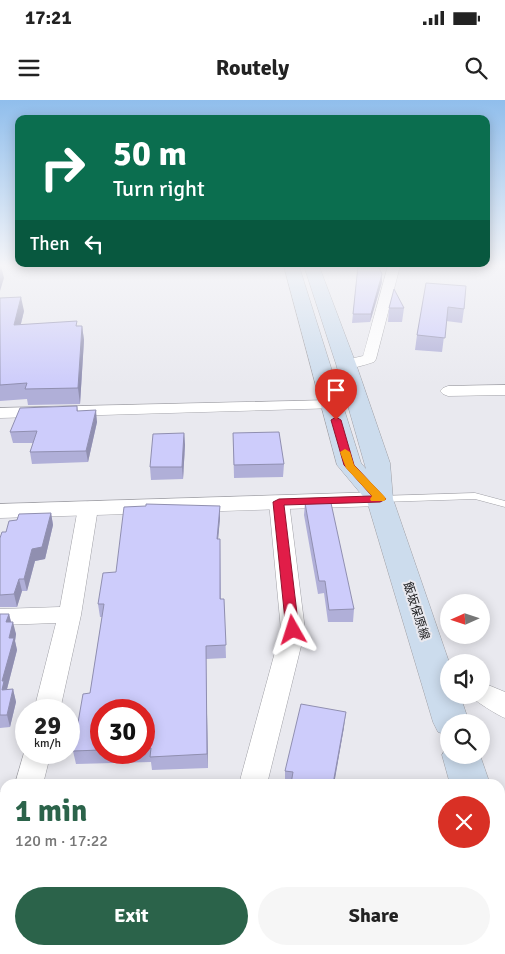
<!DOCTYPE html>
<html lang="en">
<head>
<meta charset="utf-8">
<style>
	body { margin:0; font-family:Signika,"Noto Sans JP",sans-serif; background:#f6f6f6; color:#222; height:100vh; display:flex; flex-direction:column; font-size:19px; white-space:nowrap }
	* { box-sizing:border-box; margin:0 }
	p { font-size:16px; color:#767676 }
	.icon { flex:none; width:28px; height:28px; fill:none; stroke:currentColor; stroke-width:2; stroke-linecap:round; stroke-linejoin:round }
	.map { position:relative; flex:1; overflow:hidden }
	.details { position:absolute; left:0px; top:679px; width:505px; height:176px; display:flex; flex-direction:column; background:#fff; border-radius:15px 15px 0 0; box-shadow:0 2px 12px #0003 }
	.details>* { flex:none }
	.hud { position:absolute; left:15px; top:15px; width:475px; height:152px; border-radius:10px; box-shadow:0 2px 12px #0003; background:#0b6e4f; color:#fff; overflow:hidden }
	.needle { width:32px; rotate:267deg }
	.fabs { position:absolute; left:440px; top:494px; display:grid; gap:10px }
	.fabs a { display:grid; place-items:center; width:50px; height:50px; border-radius:50%; background:#fff; box-shadow:0 2px 12px #0003; font-size:25px }
	.speed { position:absolute; left:15px; top:599px; display:flex; gap:10px; font-size:25px; font-weight:700; text-align:center }
	.speed>* { display:grid; place-content:center; width:65px; height:65px; border-radius:50%; background:#fff; box-shadow:0 2px 12px #0003; line-height:1 }
	.speed small { font-size:12px; font-weight:400 }
	.speed .limit { border:8px solid #d22; background:#fff; color:#111 }
	.pin { position:absolute; display:grid; place-items:center; width:42px; height:42px; color:#fff; margin:-51px -21px; border-radius:50% 50% 50% 0; rotate:-45deg; box-shadow:0 0 5px #0007 }
	.pin .icon { rotate:45deg }
	.me { position:absolute; width:55px; margin:-28px; rotate:354deg; stroke-linejoin:round; filter:drop-shadow(0 0 4px #0008) }
	.turn { display:flex; align-items:center; gap:18px; height:105px; padding:0 15px; font-size:22px }
	.turn .icon { width:65px; height:65px; stroke-width:2.5 }
	.turn b { display:block; font-size:35px; line-height:42px }
	.then { display:flex; align-items:center; height:48px; padding:0 15px; background:#0003; gap:10px; font-size:19px }
	.round { display:grid; place-items:center; flex:none; width:52px; height:52px; border-radius:26px; background:#f6f6f6 }
	.headline { display:flex; align-items:center; justify-content:space-between; height:85px; padding:0 15px }
	h1 { font-size:30px; font-weight:700; line-height:38px; color:#2b634a }
	.button { display:flex; gap:10px; margin-top:auto; padding:10px 15px }
	.button a { flex:1; height:58px; border-radius:30px; background:#2b634a; color:#fff; font-size:20px; font-weight:700; line-height:58px; text-align:center }
	.button a+a { background:#f6f6f6; color:#222 }
	.status { display:flex; justify-content:space-between; align-items:center; height:35px; padding:0 25px; background:#fff; direction:ltr }
	.status svg { height:14px; fill:currentColor }
	header { display:flex; justify-content:space-between; align-items:center; height:65px; padding:0 15px; background:#fff; font-size:22px; font-weight:700 }
	.map>svg:first-child { display:block }
</style>
</head>
<body>
<div class="status"><b>17:21</b><svg viewBox="0 0 49 12"><path d="M0 12V9h3v3zM5 12V6h3v6zM10 12V3h3v9zM15 12V0h3v12zM26 1h20v11H26zM47 4h2v5h-2z"/></svg></div>
<header><svg class="icon" aria-label="menu" viewBox="0 0 24 24"><path d="M4 6h16M4 12h16M4 18h16"/></svg>Routely<svg class="icon" aria-label="search" viewBox="0 0 24 24"><circle cx="10" cy="10" r="6"/><path d="M15 15l6 6"/></svg></header>
<div class="map">
<svg width="505" height="854" viewBox="0 0 505 854">
	<rect width="100%" height="100%" fill="#e9e9ef"/>
	<g fill="none" stroke-linecap="round" stroke-linejoin="round">
		<!-- service casing -->
		<g stroke="#a0a0a6" stroke-width="1">
			<path id="service" d="M 475,393 L 505,401 L 505,407 L 475,399 L 381,402 L 376,399 L 381,396 Z"/>
		</g>
		<!-- minor casing -->
		<g stroke="#a0a0a6" stroke-width="1">
			<g id="minor">
				<path d="M 388,166 L 400,166 L 376,259 L 374,262 C 364,265 351,270 341,267 L 339,264 L 341,261 L 363,256 Z"/>
				<path d="M 505,285 L 505,295 L 448,296 L 443,294 L 440,291 L 443,288 L 448,286 Z"/>
				<path d="M 332,300 L 338,302 L 340,305 L 338,308 L 0,318 L 0,308 Z"/>
				<path d="M 279,396 L 286,398 L 289,402 L 305,530 L 267,684 L 239,684 L 281,530 L 269,402 L 272,398 Z"/>
				<path d="M 88,402 L 95,404 L 98,408 L 81,515 L 60,610 L 34,610 L 56,523 L 0,525 L 0,509 L 60,507 L 78,408 L 81,404 Z"/>
				<path d="M 481,582 L 505,592 L 505,618 C 499,616 473,600 470,595 L 481,595 Z"/>
				<path d="M 26,646 L 26,652 L 51,652 L 43,684 L 15,684 Z"/>
				<rect x="0" y="692" width="5" height="26"/>
				<rect x="219" y="850" width="34" height="4"/>
			</g>
		</g>
		<!-- tertiary casing -->
		<g stroke="#a0a0a6" stroke-width="1">
			<path id="tertiary" d="M 380,392 L 388,394 L 392,399 L 388,404 L 380,406 L 0,418 L 0,404 Z"/>
		</g>
		<!-- secondary casing -->
		<g stroke="#a0a0a6" stroke-width="1">
			<g id="secondary">
				<path d="M 284,166 L 299,166 L 361,363 L 366,369 L 336,264 L 304,166 L 319,166 L 356,264 L 390,363 L 393,399 L 449,562 L 449,595 L 460,595 L 469,622 L 449,622 L 449,636 L 438,632 L 433,622 L 367,401 L 337,365 Z"/>
				<path d="M 449,643 L 449,655 L 480,655 L 490,684 L 450,684 L 442,655 Z"/>
				<path d="M 500,762 L 505,764 L 505,821 L 500,819 Z"/>
			</g>
		</g>
		<!-- service -->
		<use href="#service" fill="#fff" fill-rule="evenodd"/>
		<!-- minor -->
		<use href="#minor" fill="#fff" fill-rule="evenodd"/>
		<!-- tertiary -->
		<use href="#tertiary" fill="#fff" fill-rule="evenodd"/>
		<!-- secondary -->
		<use href="#secondary" fill="#ccdced" fill-rule="evenodd"/>
	</g>
	<!-- wall -->
	<g fill="#b0afd8" fill-rule="evenodd">
		<path d="M 358,166 L 382,174 L 382,182 L 370,222 L 352,223 Z"/>
		<path d="M 466,186 L 464,209 L 462,223 L 446,221 L 442,252 L 415,250 L 417,235 Z"/>
		<path d="M 0,198 L 24,211 L 21,224 L 82,226 L 84,240 L 80,304 L 28,305 L 27,299 L 0,301 Z"/>
		<path d="M 389,208 L 404,208 L 402,222 L 388,222 Z"/>
		<path d="M 77,306 L 78,311 L 97,322 L 88,362 L 32,364 L 30,352 L 33,343 L 13,343 L 10,332 Z"/>
		<path d="M 184,333 L 185,345 L 183,379 L 151,380 L 150,367 Z"/>
		<path d="M 233,333 L 284,364 L 283,377 L 234,378 Z"/>
		<path d="M 305,403 L 354,509 L 353,522 L 328,522 L 324,493 L 318,494 L 304,415 Z"/>
		<path d="M 220,406 L 220,418 L 218,439 L 220,439 L 221,499 L 224,499 L 226,558 L 206,559 L 208,668 L 152,670 L 151,662 L 76,664 L 73,651 L 90,593 L 102,517 L 100,517 L 98,504 L 116,472 ZM 101,610 L 144,610 L 144,652 L 101,652 Z"/>
		<path d="M 51,413 L 53,425 L 45,459 L 35,461 L 27,491 L 22,491 L 17,507 L 0,507 L 0,438 L 17,420 Z"/>
		<path d="M 0,514 L 9,514 L 11,522 L 16,534 L 15,541 L 17,550 L 7,589 L 13,589 L 16,602 L 10,627 L 0,628 Z"/>
		<path d="M 344,627 L 334,684 L 285,684 L 285,671 Z"/>
		<path d="M 122,850 L 164,850 L 164,854 L 123,853 Z"/>
	</g>
	<!-- shaded-wall -->
	<g fill="#908fb0">
		<path d="M 1,166 L 4,178 L 0,191 L 0,170 Z"/>
		<path d="M 382,174 L 382,182 L 370,222 L 371,214 Z"/>
		<path d="M 21,197 L 24,211 L 17,239 L 14,225 Z"/>
		<path d="M 82,226 L 84,240 L 80,304 L 78,288 Z"/>
		<path d="M 96,310 L 97,322 L 88,362 L 86,351 Z"/>
		<path d="M 184,333 L 185,345 L 183,379 L 182,367 Z"/>
		<path d="M 220,406 L 220,418 L 217,451 L 217,439 Z"/>
		<path d="M 51,413 L 53,425 L 45,459 L 35,461 L 27,491 L 24,479 L 32,449 Z"/>
		<path d="M 19,479 L 22,491 L 17,507 L 14,494 Z"/>
		<path d="M 9,514 L 12,526 L 6,522 Z"/>
		<path d="M 13,522 L 16,534 L 15,541 L 17,550 L 7,589 L 8,593 L 2,590 L 2,581 L 9,538 Z"/>
		<path d="M 206,546 L 206,559 L 208,668 L 207,654 Z"/>
		<path d="M 13,589 L 16,602 L 10,627 L 7,615 Z"/>
		<path d="M 346,612 L 344,627 L 334,684 L 333,684 Z"/>
		<path d="M 71,850 L 77,850 L 76,854 L 71,854 Z"/>
	</g>
	<!-- building -->
	<g fill="#cdccfb" stroke="#908fb0">
		<path d="M 358,166 L 378,166 L 382,174 L 371,214 L 353,214 Z"/>
		<path d="M 426,183 L 466,186 L 464,209 L 448,207 L 445,238 L 417,235 Z"/>
		<path d="M 394,189 L 404,208 L 389,208 Z"/>
		<path d="M 21,197 L 14,225 L 77,221 L 76,226 L 82,226 L 78,288 L 25,289 L 27,283 L 0,285 L 0,198 Z"/>
		<path d="M 77,306 L 77,311 L 96,310 L 86,351 L 30,352 L 37,331 L 10,332 L 20,308 Z"/>
		<path d="M 279,332 L 284,364 L 234,365 L 233,333 Z"/>
		<path d="M 184,333 L 182,367 L 150,367 L 153,334 Z"/>
		<path d="M 305,403 L 331,403 L 354,509 L 329,510 L 325,481 L 319,481 Z"/>
		<path d="M 146,404 L 220,406 L 217,439 L 220,439 L 220,499 L 224,499 L 226,545 L 206,546 L 207,654 L 150,657 L 151,648 L 144,649 L 144,610 L 101,610 L 101,650 L 73,651 L 83,594 L 90,593 L 104,504 L 98,504 L 103,473 L 116,472 L 124,407 L 146,406 Z"/>
		<path d="M 51,413 L 42,447 L 32,449 L 24,479 L 19,479 L 14,494 L 0,495 L 0,438 L 2,432 L 6,432 L 9,421 L 17,420 L 19,414 Z"/>
		<path d="M 0,514 L 9,514 L 6,522 L 13,522 L 9,538 L 14,538 L 2,581 L 4,581 L 2,590 L 13,589 L 7,615 L 0,615 Z"/>
		<path d="M 301,604 L 346,612 L 333,684 L 291,684 L 293,672 L 285,671 Z"/>
		<path d="M 5,801 L 5,850 L 71,850 L 71,854 L 0,854 L 0,802 Z"/>
	</g>
	<!-- sky -->
	<linearGradient id="sky" x2="0" y2="1"><stop stop-color="#90beec"/><stop offset="0.58" stop-color="#f5f5f8"/><stop offset="1" stop-color="#f5f5f8" stop-opacity="0"/></linearGradient>
	<rect width="505" height="285" fill="url(#sky)"/>
	<!-- route -->
	<path fill="#e11d48" stroke="#92132f" d="M 336,317 L 341,320 L 354,365 L 386,399 L 380,402 L 284,405 L 299,530 L 297,533 L 288,533 L 286,530 L 273,402 L 279,399 L 372,396 L 344,365 L 331,320 Z"/>
	<!-- slow -->
	<path fill="#f59e0b" d="M 345,349 L 350,352 L 354,365 L 384,396 L 386,399 L 384,401 L 371,401 L 370,399 L 372,396 L 346,368 L 340,352 Z"/>
	<g text-anchor="middle" dominant-baseline="central" stroke-width="4" stroke-linejoin="round" paint-order="stroke">
		<!-- street labels -->
		<g font-size="12" fill="#202022" stroke="#e9e9ef">
			<text transform="translate(416 511) rotate(72)">飯坂保原線</text>
		</g>
	</g>
</svg>
<div class="fabs">
<a><svg class="needle" viewBox="-14 -14 28 28"><path d="M0-13l5 13h-10z" fill="#e53935"/><path d="M0 13l5-13h-10z" fill="#767676"/></svg></a>
<a><svg class="icon" aria-label="sound" viewBox="0 0 24 24"><path d="M4 9h4l5-4v14l-5-4H4zM17 9q2 3 0 6"/></svg></a>
<a><svg class="icon" aria-label="search" viewBox="0 0 24 24"><circle cx="10" cy="10" r="6"/><path d="M15 15l6 6"/></svg></a>
</div>
<div class="speed"><div>29<small>km/h</small></div><div class="limit">30</div></div>
<div class="pin" style="left:336px;top:320px;background:#d93025"><svg class="icon" aria-label="arrive" viewBox="0 0 24 24"><path d="M6 21V4h12l-3 4 3 4H6"/></svg></div>
<svg class="me" style="left:293px;top:530px" viewBox="-20 -20 40 40"><path d="M0-17L14 15 0 8-14 15z" fill="#e11d48" stroke="#fff" stroke-width="4"/></svg>
<div class="hud">
<div class="turn"><svg class="icon" aria-label="right" viewBox="0 0 24 24"><path d="M7 20v-9h11M14 6l5 5-5 5"/></svg><div><b>50 m</b>Turn right</div></div>
<div class="then">Then<svg class="icon" aria-label="left" viewBox="0 0 24 24"><path d="M17 20v-9H6M10 6l-5 5 5 5"/></svg></div>
</div>
<section class="details">
<div class="headline"><div><h1>1 min</h1><p>120 m · 17:22</p></div><a class="round" style="background:#d93025;color:#fff"><svg class="icon" aria-label="close" viewBox="0 0 24 24"><path d="M6 6l12 12M18 6L6 18"/></svg></a></div>
<div class="button"><a>Exit</a><a>Share</a></div>
</section>
</div>
</body>
</html>
